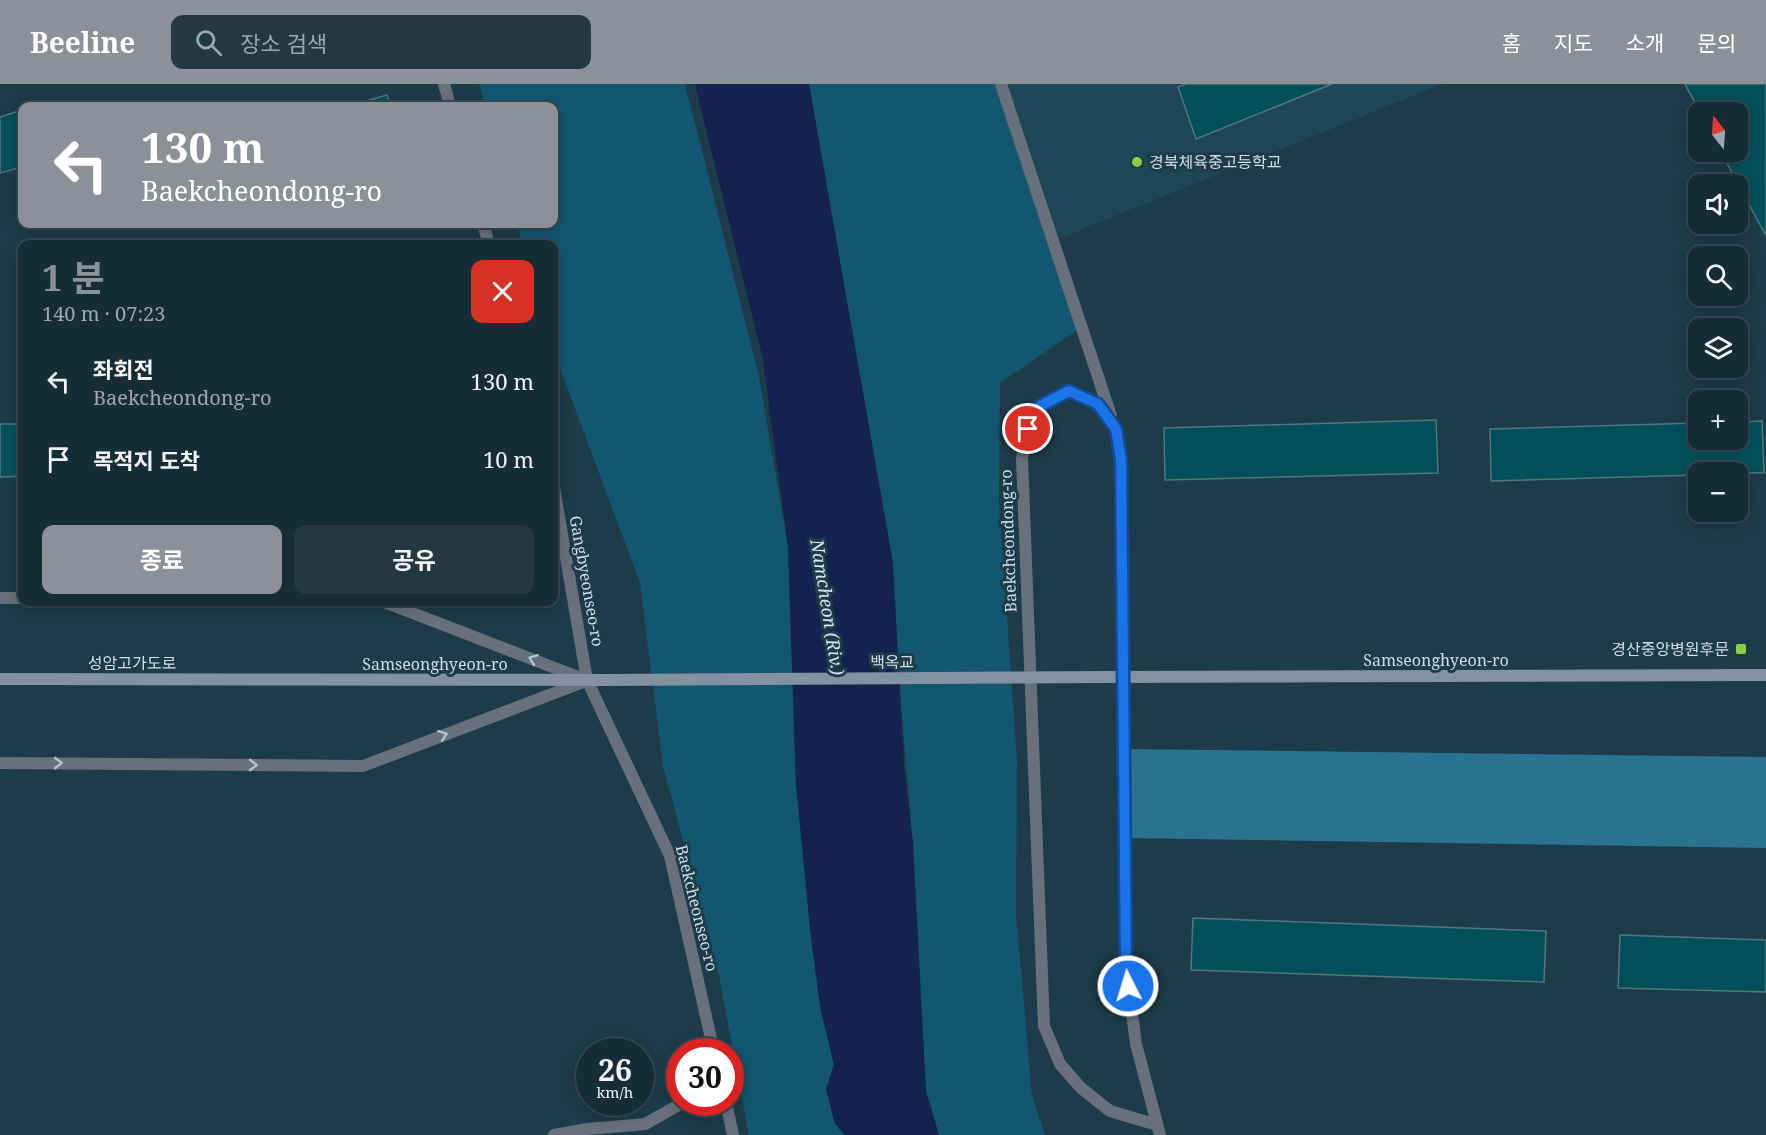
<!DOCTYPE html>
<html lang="ko">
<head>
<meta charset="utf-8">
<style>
	body { margin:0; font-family:"Noto Serif","Noto Sans KR",serif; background:#233842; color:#f1f3f6; height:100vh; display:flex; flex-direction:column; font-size:22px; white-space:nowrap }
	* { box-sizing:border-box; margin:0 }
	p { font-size:20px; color:#9ea7ad }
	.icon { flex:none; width:33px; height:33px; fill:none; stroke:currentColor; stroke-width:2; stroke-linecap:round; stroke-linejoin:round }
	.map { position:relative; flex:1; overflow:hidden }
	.panel { position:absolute; left:18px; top:156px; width:540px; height:366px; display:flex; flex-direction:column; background:#162c36; border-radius:12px; box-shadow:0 3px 15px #0003,0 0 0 2px #354851 }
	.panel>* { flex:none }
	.top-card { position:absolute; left:18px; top:18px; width:540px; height:126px; border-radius:12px; box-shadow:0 3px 15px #0003,0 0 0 2px #354851; background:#8c9099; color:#fff; overflow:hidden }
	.needle { width:39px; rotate:343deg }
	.fabs { position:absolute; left:1688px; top:18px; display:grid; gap:12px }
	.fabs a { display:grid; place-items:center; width:60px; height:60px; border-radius:12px; background:#162c36; box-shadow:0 3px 15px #0003,0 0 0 2px #354851; font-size:30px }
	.speed { position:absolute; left:576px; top:954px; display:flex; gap:12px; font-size:30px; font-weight:700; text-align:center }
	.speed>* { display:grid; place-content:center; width:78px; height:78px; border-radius:50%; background:#162c36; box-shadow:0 3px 15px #0003,0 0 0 2px #354851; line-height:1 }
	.speed small { font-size:15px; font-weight:400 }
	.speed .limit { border:9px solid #d22; background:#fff; color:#111 }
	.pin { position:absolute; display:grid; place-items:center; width:51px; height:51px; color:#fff; margin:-26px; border:3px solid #fff; border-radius:50%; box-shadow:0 2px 6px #0007 }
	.me { position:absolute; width:66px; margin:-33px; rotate:355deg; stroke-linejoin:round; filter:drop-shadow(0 0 4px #0008) }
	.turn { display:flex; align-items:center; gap:21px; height:126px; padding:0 24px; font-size:27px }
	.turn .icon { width:78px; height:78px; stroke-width:2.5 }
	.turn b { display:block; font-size:42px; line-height:51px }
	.round { display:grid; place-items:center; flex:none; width:63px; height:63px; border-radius:12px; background:#233842 }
	.overview { display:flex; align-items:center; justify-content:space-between; height:102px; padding:0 24px }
	h1 { font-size:36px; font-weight:700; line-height:45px; color:#8c9099 }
	.action { display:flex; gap:12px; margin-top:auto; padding:12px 24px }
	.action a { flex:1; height:69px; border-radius:12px; background:#8c9099; color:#fff; font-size:24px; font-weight:700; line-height:69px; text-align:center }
	.action a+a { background:#233842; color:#f1f3f6 }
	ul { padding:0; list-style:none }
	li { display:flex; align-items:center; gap:18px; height:78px; padding:0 24px }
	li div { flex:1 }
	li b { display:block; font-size:22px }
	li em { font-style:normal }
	header { display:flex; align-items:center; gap:36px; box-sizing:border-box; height:84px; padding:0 30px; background:#8c9099; color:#fff }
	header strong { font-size:28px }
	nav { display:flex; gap:33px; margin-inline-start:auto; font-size:21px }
	.search { width:420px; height:54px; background:#233842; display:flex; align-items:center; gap:15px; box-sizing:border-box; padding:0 21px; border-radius:12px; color:#9ea7ad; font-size:22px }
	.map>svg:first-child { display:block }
</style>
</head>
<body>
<header>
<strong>Beeline</strong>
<div class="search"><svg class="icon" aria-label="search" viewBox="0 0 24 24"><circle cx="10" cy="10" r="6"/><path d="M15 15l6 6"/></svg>장소 검색</div>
<nav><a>홈</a><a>지도</a><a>소개</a><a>문의</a></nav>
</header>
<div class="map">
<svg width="1766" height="1051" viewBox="0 0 1766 1051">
	<rect width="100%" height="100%" fill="#1d3b48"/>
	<!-- built -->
	<path fill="#1e4656" d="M 1000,0 L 1443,0 L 1053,157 Z"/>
	<!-- green -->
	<g fill="#125670">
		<path d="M 479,0 L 685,0 L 759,293 L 788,463 L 796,700 L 834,981 L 826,1005 L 835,1040 L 845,1051 L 749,1051 L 719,892 L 663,682 L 640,499 L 554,268 L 554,160 L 522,160 L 517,140 L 554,140 L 554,22 L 485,22 Z"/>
		<path d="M 809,0 L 1001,0 L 1082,243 L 1000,299 L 999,419 L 1017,675 L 1016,829 L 1032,1011 L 1045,1051 L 939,1051 L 926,1007 L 919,964 L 913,759 L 885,439 Z"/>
	</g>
	<!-- forest -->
	<path fill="#2a7390" d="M 1126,665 L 1766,673 L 1766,764 L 1125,754 Z"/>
	<!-- water -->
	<path fill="#13224e" d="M 695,0 L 809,0 L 893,479 L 904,681 L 913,759 L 926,1007 L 939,1051 L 845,1051 L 835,1040 L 826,1005 L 834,981 L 820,923 L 810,845 L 796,700 L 788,463 L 763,275 Z"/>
	<!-- building -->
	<g fill="#03505a" stroke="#52777d" stroke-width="1.5">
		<path d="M 1186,0 L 1332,0 L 1196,55 L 1178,3 Z"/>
		<path d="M 1685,0 L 1766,0 L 1766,152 L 1721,68 L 1737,68 L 1737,28 L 1700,28 Z"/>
		<path d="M 387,11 L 390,22 L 349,22 Z"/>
		<path d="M 22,26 L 22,83 L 0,89 L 0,33 Z"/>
		<path d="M 1436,336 L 1438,389 L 1165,396 L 1164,344 Z"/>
		<path d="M 1762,337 L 1764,389 L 1698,388 L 1698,391 L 1491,397 L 1490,345 L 1698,339 L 1698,356 L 1737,356 L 1737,338 Z"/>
		<path d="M 0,340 L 22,340 L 22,392 L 0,393 Z"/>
		<path d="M 1193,834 L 1546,847 L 1544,898 L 1191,886 Z"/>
		<path d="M 1620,851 L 1766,856 L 1766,908 L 1618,904 Z"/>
	</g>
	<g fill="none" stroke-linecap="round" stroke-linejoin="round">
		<!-- service -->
		<g stroke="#68717b" stroke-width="12">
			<path d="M 0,514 L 22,514"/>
			<path d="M 384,518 L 586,596"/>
			<path d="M 587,596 L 670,772 L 714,968"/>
			<path d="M 0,679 L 363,682 L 586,597"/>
			<path d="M 726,1018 L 733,1051"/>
			<path d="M 554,1051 L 588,1045 L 645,1040 L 684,1018"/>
		</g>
		<!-- minor -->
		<g stroke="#68717b" stroke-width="12">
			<path d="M 1001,0 L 1111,332"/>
			<path d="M 1157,1041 L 1110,1027 L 1081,1004 L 1060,980 L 1044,942 L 1022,375 L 1028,345 L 1040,322 L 1069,307 L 1098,320 L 1116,345 L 1121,376 L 1126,883 L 1136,960 L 1160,1051"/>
		</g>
		<!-- tertiary -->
		<g stroke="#68717b" stroke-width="12">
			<path d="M 444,0 L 450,22"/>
			<path d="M 483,140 L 489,160"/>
			<path d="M 554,404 L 587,596"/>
		</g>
		<!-- secondary -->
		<g stroke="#8292a1" stroke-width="12">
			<path d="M 1106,593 L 1766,591"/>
			<path d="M 0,595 L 606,596"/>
		</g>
		<!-- secondary-bridge -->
		<path stroke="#8292a1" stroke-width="12" d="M 606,596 L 1106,593"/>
	</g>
	<!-- one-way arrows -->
	<defs><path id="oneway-chevron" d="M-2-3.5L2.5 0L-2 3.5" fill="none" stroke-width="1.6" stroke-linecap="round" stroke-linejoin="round" transform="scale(1.5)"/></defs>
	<g stroke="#b4c4cc">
		<use href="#oneway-chevron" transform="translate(533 575) rotate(-159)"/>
		<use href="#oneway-chevron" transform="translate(443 651) rotate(-21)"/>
		<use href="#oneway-chevron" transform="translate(58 679)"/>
		<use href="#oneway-chevron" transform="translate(253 681)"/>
	</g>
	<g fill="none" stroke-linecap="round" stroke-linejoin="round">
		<!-- route casing -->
		<g stroke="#114b97" stroke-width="15">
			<path id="route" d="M 1028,345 L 1040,322 L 1069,307 L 1098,320 L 1116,345 L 1121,376 L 1126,883 L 1128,902"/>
		</g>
		<!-- route -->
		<use href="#route" stroke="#1a73e8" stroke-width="10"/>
	</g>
	<!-- markers -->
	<g fill="#8dce45" stroke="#1d3b48" stroke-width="2">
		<circle cx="1137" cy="78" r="6"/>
		<rect x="1735" y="559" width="12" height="12" rx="3"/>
	</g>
	<g text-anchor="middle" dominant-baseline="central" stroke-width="6" stroke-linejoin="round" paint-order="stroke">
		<!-- poi labels -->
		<g font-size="16" fill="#cedfe7" stroke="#1d3b48" text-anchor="start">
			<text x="1149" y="78">경북체육중고등학교</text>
			<text x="1729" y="565" text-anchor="end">경산중앙병원후문</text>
		</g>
		<!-- street labels -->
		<g font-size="16" fill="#cedfe7" stroke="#1d3b48">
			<text transform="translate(1008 457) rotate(-92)">Baekcheondong-ro</text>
			<text transform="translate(587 497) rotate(80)">Gangbyeonseo-ro</text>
			<text x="1436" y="576">Samseonghyeon-ro</text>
			<text x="892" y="578">백옥교</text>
			<text x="132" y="579">성암고가도로</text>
			<text x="435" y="580">Samseonghyeon-ro</text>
			<text transform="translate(697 824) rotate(76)">Baekcheonseo-ro</text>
		</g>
		<!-- water labels -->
		<g font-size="18" font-style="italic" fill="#dbe2f2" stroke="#1d3b48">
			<text transform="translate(828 523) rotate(81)">Namcheon (Riv.)</text>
		</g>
	</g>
</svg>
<div class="fabs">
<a><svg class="needle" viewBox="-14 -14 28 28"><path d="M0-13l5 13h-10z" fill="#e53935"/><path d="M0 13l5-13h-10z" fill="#9ea7ad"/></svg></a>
<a><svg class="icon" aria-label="sound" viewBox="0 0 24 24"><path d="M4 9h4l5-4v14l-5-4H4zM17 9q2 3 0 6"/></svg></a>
<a><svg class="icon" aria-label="search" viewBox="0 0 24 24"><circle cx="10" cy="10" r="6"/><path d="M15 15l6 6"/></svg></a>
<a><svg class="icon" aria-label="layers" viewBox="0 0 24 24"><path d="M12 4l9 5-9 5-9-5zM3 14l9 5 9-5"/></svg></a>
<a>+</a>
<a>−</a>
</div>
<div class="speed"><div>26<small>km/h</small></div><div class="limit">30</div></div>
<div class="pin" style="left:1028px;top:345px;background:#d93025"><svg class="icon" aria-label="arrive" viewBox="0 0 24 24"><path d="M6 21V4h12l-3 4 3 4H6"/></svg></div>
<svg class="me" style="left:1128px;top:902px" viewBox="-20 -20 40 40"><circle r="17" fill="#1a73e8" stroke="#fff" stroke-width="3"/><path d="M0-11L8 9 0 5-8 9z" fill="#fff"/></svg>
<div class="top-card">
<div class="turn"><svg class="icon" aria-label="left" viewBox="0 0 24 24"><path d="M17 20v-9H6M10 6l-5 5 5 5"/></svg><div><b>130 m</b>Baekcheondong-ro</div></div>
</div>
<section class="panel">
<div class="overview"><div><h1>1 분</h1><p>140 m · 07:23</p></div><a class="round" style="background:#d93025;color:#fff"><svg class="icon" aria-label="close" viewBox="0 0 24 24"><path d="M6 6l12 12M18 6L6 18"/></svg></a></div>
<ul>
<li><svg class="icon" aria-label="left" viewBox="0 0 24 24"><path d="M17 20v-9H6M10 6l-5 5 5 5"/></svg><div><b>좌회전</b><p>Baekcheondong-ro</p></div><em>130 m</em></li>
<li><svg class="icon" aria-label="arrive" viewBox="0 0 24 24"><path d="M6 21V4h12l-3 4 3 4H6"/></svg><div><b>목적지 도착</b></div><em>10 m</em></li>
</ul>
<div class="action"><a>종료</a><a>공유</a></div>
</section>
</div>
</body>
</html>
